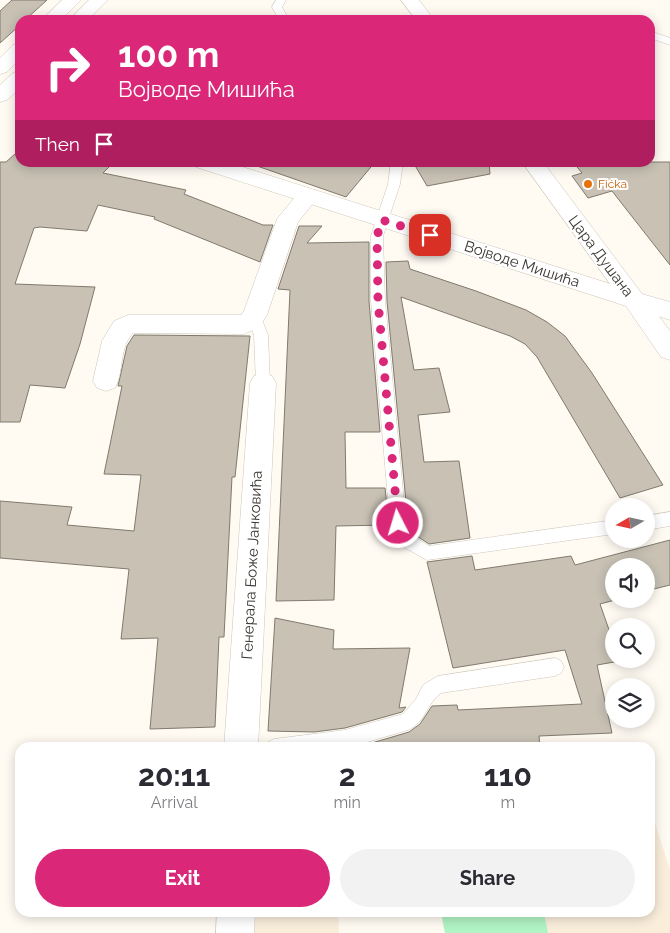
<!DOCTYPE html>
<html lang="en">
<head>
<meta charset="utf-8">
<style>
	body { margin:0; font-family:Raleway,sans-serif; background:#f2f2f3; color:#2b2b33; height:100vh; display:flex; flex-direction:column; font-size:19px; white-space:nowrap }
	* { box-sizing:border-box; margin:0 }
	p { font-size:16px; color:#7c7c81 }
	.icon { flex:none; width:28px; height:28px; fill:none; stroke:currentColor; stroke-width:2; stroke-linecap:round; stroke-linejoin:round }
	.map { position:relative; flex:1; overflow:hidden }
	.sheet { position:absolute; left:15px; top:742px; width:640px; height:175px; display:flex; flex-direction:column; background:#fff; border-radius:15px; box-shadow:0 2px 12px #0003 }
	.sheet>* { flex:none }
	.top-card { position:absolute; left:15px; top:15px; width:640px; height:152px; border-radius:15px; box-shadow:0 2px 12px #0003; background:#db2777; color:#fff; overflow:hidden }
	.needle { width:32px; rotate:261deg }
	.fabs { position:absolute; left:605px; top:498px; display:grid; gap:10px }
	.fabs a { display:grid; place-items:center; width:50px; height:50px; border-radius:50%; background:#fff; box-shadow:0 2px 12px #0003; font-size:25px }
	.pin { position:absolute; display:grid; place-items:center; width:42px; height:42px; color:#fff; margin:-21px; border-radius:10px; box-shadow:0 2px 8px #0006 }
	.me { position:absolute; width:55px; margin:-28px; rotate:355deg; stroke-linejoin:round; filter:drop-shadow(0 0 4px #0008) }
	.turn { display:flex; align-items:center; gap:18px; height:105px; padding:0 20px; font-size:22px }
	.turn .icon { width:65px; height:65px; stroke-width:2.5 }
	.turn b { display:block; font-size:35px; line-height:42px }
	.then { display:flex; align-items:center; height:48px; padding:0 20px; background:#0003; gap:10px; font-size:19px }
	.eta { display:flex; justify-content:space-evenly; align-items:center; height:85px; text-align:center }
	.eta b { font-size:30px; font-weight:700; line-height:35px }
	.action { display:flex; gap:10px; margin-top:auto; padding:10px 20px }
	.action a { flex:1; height:58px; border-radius:30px; background:#db2777; color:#fff; font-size:20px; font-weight:700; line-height:58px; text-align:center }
	.action a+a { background:#f2f2f3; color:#2b2b33 }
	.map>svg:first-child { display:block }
</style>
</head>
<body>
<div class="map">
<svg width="670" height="933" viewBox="0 0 670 933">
	<rect width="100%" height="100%" fill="#fffaf2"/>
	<!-- built -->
	<g fill="#faeedb">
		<path d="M 650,807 L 670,870 L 670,933 L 445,933 L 441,913 L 650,912 Z"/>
		<path d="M 255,913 L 338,913 L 339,933 L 254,933 Z"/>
	</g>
	<!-- green -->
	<path fill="#b0f3c4" d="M 441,913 L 544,913 L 548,933 L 445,933 Z"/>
	<!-- building -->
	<g fill="#c8c1b4" stroke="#807a6e">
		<path d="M 12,0 L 47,0 L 25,20 L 20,20 L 20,25 L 0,43 L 0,11 Z"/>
		<path d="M 15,154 L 20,155 L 20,162 L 114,162 L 103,173 L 186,190 L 184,194 L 263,225 L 273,225 L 260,262 L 154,219 L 155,217 L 98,205 L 87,231 L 40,227 L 34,228 L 15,284 L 95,287 L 80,344 L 65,388 L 30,385 L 20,422 L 0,422 L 0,162 L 6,162 Z"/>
		<path d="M 257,162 L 375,162 L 346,197 L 257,166 Z"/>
		<path d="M 413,162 L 489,162 L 490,174 L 427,186 Z"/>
		<path d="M 573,162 L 670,162 L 670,265 L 612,191 L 588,198 L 572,176 L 582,173 Z"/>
		<path d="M 299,226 L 322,226 L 307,243 L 369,242 L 369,301 L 380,432 L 345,432 L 346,488 L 385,488 L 389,525 L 336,526 L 334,600 L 276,601 L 290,290 L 278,289 Z"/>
		<path d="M 408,261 L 410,269 L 476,291 L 526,310 L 547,322 L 565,336 L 592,373 L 663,485 L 620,498 L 537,357 L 525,344 L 510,336 L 401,297 L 414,370 L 439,368 L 450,412 L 418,415 L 424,462 L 459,461 L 470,538 L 429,544 L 414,534 L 413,525 L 409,525 L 408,523 L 387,301 L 386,262 Z"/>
		<path d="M 134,335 L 250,336 L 235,477 L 232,477 L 224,637 L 219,637 L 215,727 L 150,729 L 158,638 L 121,639 L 129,569 L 0,558 L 0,501 L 72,507 L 67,525 L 134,531 L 141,475 L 104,474 L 122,386 L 118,386 L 127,346 Z"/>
		<path d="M 670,540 L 670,585 L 646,591 L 646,566 L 614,566 L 614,599 L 619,599 L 600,604 L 614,644 L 614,659 L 619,659 L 620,661 L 597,665 L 612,733 L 539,736 L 540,748 L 355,748 L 409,732 L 420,724 L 432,706 L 457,705 L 458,710 L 582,704 L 565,650 L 453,668 L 427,562 L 472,556 L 475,570 L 571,556 L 575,565 Z"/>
		<path d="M 275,618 L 334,630 L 333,649 L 410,648 L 399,708 L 406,707 L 402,712 L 345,728 L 314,732 L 268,731 Z"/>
	</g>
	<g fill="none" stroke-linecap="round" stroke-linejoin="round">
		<!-- lane casing -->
		<g stroke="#cdc6ba" stroke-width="1">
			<g id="lane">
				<path d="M 276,0 L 286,0 L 282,7 L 289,20 L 279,20 L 272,7 Z"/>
				<path d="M 650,31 L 670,38 L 670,45 L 650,38 Z"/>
				<path d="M 391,162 L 403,162 L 400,184 L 383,236 L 385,301 L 406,523 L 410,534 L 429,546 L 614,520 L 614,534 L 427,560 L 398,544 L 390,523 L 371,301 L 371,236 L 388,184 Z"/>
				<path d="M 250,316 L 262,320 L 268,335 L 270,383 L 268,387 L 263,389 L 258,387 L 256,383 L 254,335 L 251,327 L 245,325 L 243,321 L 245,317 Z"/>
				<path d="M 670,512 L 670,526 L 646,530 L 646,516 Z"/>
				<path d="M 555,658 L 561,661 L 564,667 L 561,673 L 555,676 L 441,693 C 427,703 425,723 408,730 L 347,748 L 265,748 L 268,742 L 274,739 L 345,730 L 403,714 L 416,699 L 423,685 L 438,676 Z"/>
			</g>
		</g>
		<!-- street casing -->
		<g stroke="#cdc6ba" stroke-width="1">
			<g id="street">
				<path d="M 401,0 L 419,0 L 434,20 L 416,20 Z"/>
				<path d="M 522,162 L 543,162 L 642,294 L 670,302 L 670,320 L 626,306 Z"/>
				<path d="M 308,189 L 316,191 L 319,196 L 298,222 L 267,315 L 259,327 L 244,334 L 133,333 C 119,347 124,372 115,388 L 106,391 L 97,388 L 93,381 L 102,341 L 114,321 L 128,315 L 241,315 L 244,311 L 277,219 L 300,191 Z"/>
				<path d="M 263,373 L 272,376 L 276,383 L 258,748 L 224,748 L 250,383 L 254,376 Z"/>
				<path d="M 217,912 L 255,912 L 254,933 L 216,933 Z"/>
			</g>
		</g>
		<!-- secondary casing -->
		<g stroke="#cdc6ba" stroke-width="1">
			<g id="secondary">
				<path d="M 62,0 L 81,0 L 61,20 L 42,20 Z"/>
				<path d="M 89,0 L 108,0 L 88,20 L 69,20 Z"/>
				<path d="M 20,43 L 20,59 L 7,72 L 0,74 L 0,58 L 13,45 Z"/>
				<path d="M 20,71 L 20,88 L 7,100 L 0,102 L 0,85 L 13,73 Z"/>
				<path d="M 193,162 L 227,162 L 642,294 L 670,331 L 670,360 L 661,357 L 626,306 L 196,167 Z"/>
			</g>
		</g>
		<!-- lane -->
		<use href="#lane" fill="#fff" fill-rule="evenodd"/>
		<!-- street -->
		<use href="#street" fill="#fff" fill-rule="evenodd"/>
		<!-- secondary -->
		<use href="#secondary" fill="#fff" fill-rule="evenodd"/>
	</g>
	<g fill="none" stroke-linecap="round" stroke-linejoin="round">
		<!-- route -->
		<path stroke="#db2777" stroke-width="9" stroke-dasharray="0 16.2" d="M 398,523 L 378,301 L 377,236 L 382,220 L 430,235"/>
	</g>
	<!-- markers -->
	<circle fill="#e8710a" stroke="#fff" stroke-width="2" cx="588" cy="184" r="5"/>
	<g text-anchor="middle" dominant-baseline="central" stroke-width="4" stroke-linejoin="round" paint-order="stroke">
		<!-- far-food labels -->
		<g font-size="12" fill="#c56008" stroke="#fff" text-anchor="start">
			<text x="598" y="184">Fićka</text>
		</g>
		<!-- street labels -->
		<g font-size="15" fill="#3a3732" stroke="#fff">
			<text transform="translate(601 256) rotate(53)">Цара Душана</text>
			<text transform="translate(522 264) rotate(18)">Војводе Мишића</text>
			<text transform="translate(252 565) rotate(-87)">Генерала Боже Јанковића</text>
		</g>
	</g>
</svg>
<div class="fabs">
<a><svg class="needle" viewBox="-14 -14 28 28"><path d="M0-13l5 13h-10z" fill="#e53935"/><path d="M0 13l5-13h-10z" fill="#7c7c81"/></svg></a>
<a><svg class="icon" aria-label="sound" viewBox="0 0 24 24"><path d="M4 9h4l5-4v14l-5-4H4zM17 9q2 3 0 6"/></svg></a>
<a><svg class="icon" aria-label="search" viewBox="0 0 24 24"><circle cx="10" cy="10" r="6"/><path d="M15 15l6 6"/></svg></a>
<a><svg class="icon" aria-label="layers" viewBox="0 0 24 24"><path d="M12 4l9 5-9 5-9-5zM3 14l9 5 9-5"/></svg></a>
</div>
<div class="pin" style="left:430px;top:235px;background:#d93025"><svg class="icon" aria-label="arrive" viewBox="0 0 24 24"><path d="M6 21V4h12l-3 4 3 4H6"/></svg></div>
<svg class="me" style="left:398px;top:523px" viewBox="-20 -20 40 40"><circle r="17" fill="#db2777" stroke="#fff" stroke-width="3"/><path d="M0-11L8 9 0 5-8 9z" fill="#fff"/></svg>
<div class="top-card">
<div class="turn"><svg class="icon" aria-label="right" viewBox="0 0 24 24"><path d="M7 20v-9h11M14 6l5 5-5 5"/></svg><div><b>100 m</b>Војводе Мишића</div></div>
<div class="then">Then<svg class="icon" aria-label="arrive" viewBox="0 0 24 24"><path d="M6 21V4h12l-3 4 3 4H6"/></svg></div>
</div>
<section class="sheet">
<div class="eta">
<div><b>20:11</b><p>Arrival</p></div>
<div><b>2</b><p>min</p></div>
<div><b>110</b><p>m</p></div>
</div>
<div class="action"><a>Exit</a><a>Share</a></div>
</section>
</div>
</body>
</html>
